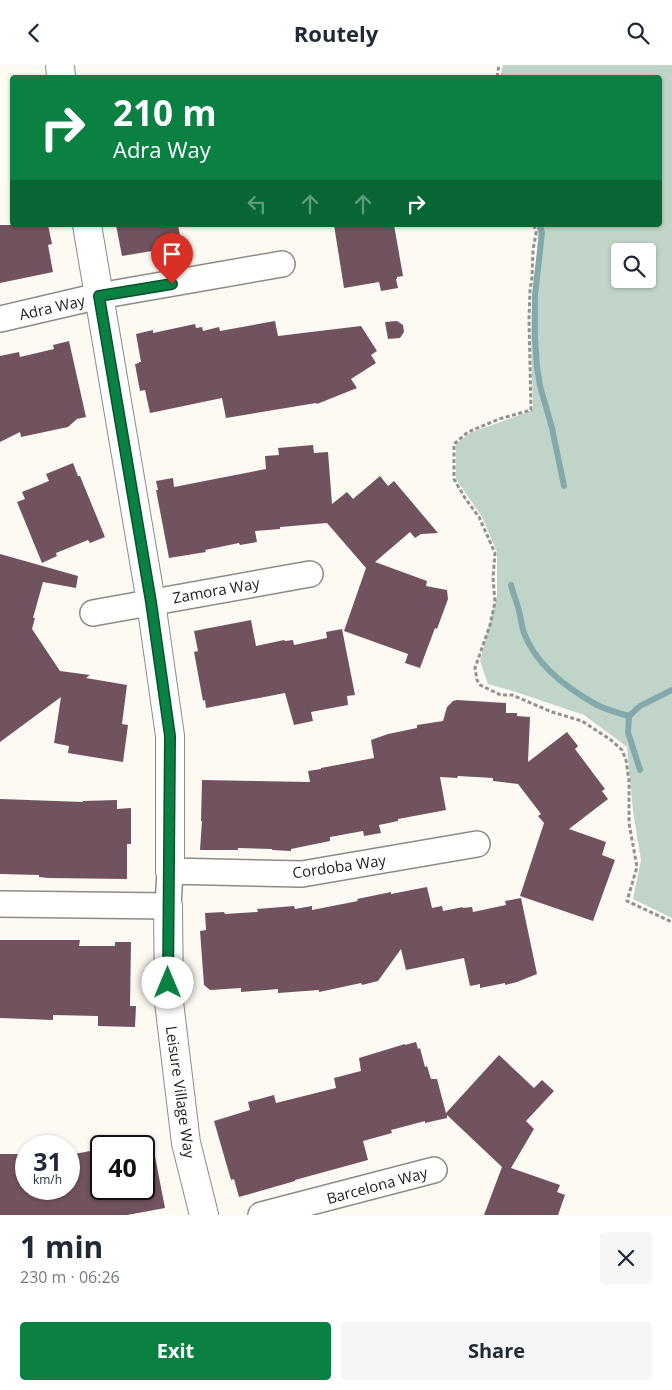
<!DOCTYPE html>
<html lang="en">
<head>
<meta charset="utf-8">
<style>
	body { margin:0; font-family:"Open Sans",sans-serif; background:#f6f6f7; color:#1f2937; height:100vh; display:flex; flex-direction:column; font-size:19px; white-space:nowrap }
	* { box-sizing:border-box; margin:0 }
	p { font-size:16px; color:#747a83 }
	.icon { flex:none; width:28px; height:28px; fill:none; stroke:currentColor; stroke-width:2; stroke-linecap:round; stroke-linejoin:round }
	.map { position:relative; height:1150px; overflow:hidden }
	.sheet { display:flex; flex-direction:column; background:#fff; flex:1 }
	.sheet>* { flex:none }
	.hud { position:absolute; left:10px; top:10px; width:652px; height:152px; border-radius:5px; box-shadow:0 1px 4px #0004; background:#0b8043; color:#fff; overflow:hidden }
	.tools { position:absolute; left:611px; top:178px; display:grid; gap:10px }
	.tools a { display:grid; place-items:center; width:45px; height:45px; border-radius:5px; background:#fff; box-shadow:0 1px 4px #0004; font-size:25px }
	.speed { position:absolute; left:15px; top:1070px; display:flex; gap:10px; font-size:25px; font-weight:700; text-align:center }
	.speed>* { display:grid; place-content:center; width:65px; height:65px; border-radius:50%; background:#fff; box-shadow:0 1px 4px #0004; line-height:1 }
	.speed small { font-size:12px; font-weight:400 }
	.speed .limit { border:2px solid #111; border-radius:8px; background:#fff; color:#111 }
	.pin { position:absolute; display:grid; place-items:center; width:42px; height:42px; color:#fff; margin:-51px -21px; border-radius:50% 50% 50% 0; rotate:-45deg; box-shadow:0 0 5px #0007 }
	.pin .icon { rotate:45deg }
	.me { position:absolute; width:55px; margin:-28px; rotate:0deg; stroke-linejoin:round; filter:drop-shadow(0 0 4px #0008) }
	.turn { display:flex; align-items:center; gap:18px; height:105px; padding:0 20px; font-size:22px }
	.turn .icon { width:65px; height:65px; stroke-width:2.5 }
	.turn b { display:block; font-size:35px; line-height:42px }
	.lanes { display:flex; align-items:center; height:48px; padding:0 20px; background:#0003; justify-content:center; gap:25px; direction:ltr }
	.lanes .off { opacity:.35 }
	.round { display:grid; place-items:center; flex:none; width:52px; height:52px; border-radius:5px; background:#f6f6f7 }
	.headline { display:flex; align-items:center; justify-content:space-between; height:85px; padding:0 20px }
	h1 { font-size:30px; font-weight:700; line-height:38px }
	.primary-button { display:flex; gap:10px; margin-top:auto; padding:10px 20px }
	.primary-button a { flex:1; height:58px; border-radius:5px; background:#0b8043; color:#fff; font-size:20px; font-weight:700; line-height:58px; text-align:center }
	.primary-button a+a { background:#f6f6f7; color:#1f2937 }
	header { display:flex; justify-content:space-between; align-items:center; height:65px; padding:0 20px; background:#fff; font-size:22px; font-weight:700 }
	.map>svg:first-child { display:block }
</style>
</head>
<body>
<header><svg class="icon" aria-label="back" viewBox="0 0 24 24"><path d="M15 5l-7 7 7 7"/></svg>Routely<svg class="icon" aria-label="search" viewBox="0 0 24 24"><circle cx="10" cy="10" r="6"/><path d="M15 15l6 6"/></svg></header>
<div class="map">
<svg width="672" height="1150" viewBox="0 0 672 1150">
	<rect width="100%" height="100%" fill="#fdf9f3"/>
	<!-- green -->
	<path fill="#c0d5c7" fill-rule="evenodd" d="M 503,0 L 672,0 L 672,853 L 633,834 L 641,795 L 633,746 L 627,682 L 584,650 L 513,626 L 488,619 L 480,596 L 497,531 L 497,487 L 482,452 L 456,414 L 456,379 L 470,368 L 533,345 C 532,308 530,270 532,233 C 533,211 541,181 536,160 L 660,160 L 660,12 L 500,12 ZM 620,186 L 648,186 L 648,214 L 620,214 Z"/>
	<g fill="none" stroke-linecap="round" stroke-linejoin="round">
		<!-- stream -->
		<g stroke="#83a9aa" stroke-width="6">
			<path d="M 540,160 L 542,168 L 541,177 L 535,230 L 535,273 L 537,302 L 540,321 L 552,363 L 564,421"/>
			<path d="M 511,520 C 513,528 516,535 518,542 C 521,551 521,560 524,568 C 536,600 568,624 597,640 C 607,645 618,648 629,651"/>
			<path d="M 640,705 L 628,667 L 629,651 L 640,641 L 672,625"/>
		</g>
	</g>
	<!-- building -->
	<g fill="#70535e">
		<path d="M 0,160 L 48,160 L 52,179 L 48,180 L 53,207 L 0,218 Z"/>
		<path d="M 116,160 L 178,160 L 182,181 L 122,191 Z"/>
		<path d="M 334,160 L 394,160 L 403,211 L 397,212 L 397,214 L 396,214 L 398,223 L 381,226 L 379,217 L 344,223 Z"/>
		<path d="M 275,256 L 278,271 L 361,261 L 377,286 L 371,290 L 376,298 L 351,314 L 357,323 L 317,339 L 316,338 L 226,353 L 222,333 L 150,348 L 145,325 L 140,326 L 135,299 L 139,298 L 139,297 L 141,297 L 136,269 L 153,265 L 153,268 L 195,259 L 196,263 L 202,262 L 203,266 L 219,262 L 220,266 Z"/>
		<path d="M 397,256 L 403,260 L 404,267 L 400,273 L 388,274 L 385,257 Z"/>
		<path d="M 69,276 L 86,352 L 77,354 L 68,362 L 21,372 L 20,367 L 0,377 L 0,291 L 19,287 L 20,292 L 54,284 L 53,280 Z"/>
		<path d="M 313,380 L 314,388 L 328,387 L 332,439 L 347,427 L 353,434 L 380,411 L 388,421 L 394,416 L 438,468 L 421,469 L 415,473 L 410,467 L 375,497 L 427,516 L 426,521 L 447,525 L 448,534 L 437,564 L 435,563 L 420,603 L 405,598 L 408,589 L 344,566 L 366,503 L 327,458 L 280,462 L 280,464 L 255,466 L 257,477 L 240,480 L 239,478 L 205,485 L 206,487 L 169,493 L 156,425 L 158,425 L 156,416 L 173,413 L 174,422 L 266,404 L 265,391 L 279,390 L 278,383 Z"/>
		<path d="M 73,398 L 78,411 L 80,411 L 105,472 L 90,478 L 88,475 L 56,488 L 57,491 L 42,498 L 17,437 L 25,434 L 22,427 L 49,416 L 46,409 Z"/>
		<path d="M 0,489 L 78,511 L 76,523 L 43,517 L 33,553 L 35,553 L 32,564 L 60,606 L 90,610 L 86,613 L 127,620 L 122,659 L 128,660 L 123,697 L 68,688 L 69,681 L 54,678 L 61,632 L 0,677 Z"/>
		<path d="M 251,555 L 256,581 L 284,575 L 285,576 L 293,575 L 294,580 L 327,573 L 326,567 L 342,564 L 355,630 L 347,631 L 348,640 L 311,647 L 313,656 L 294,660 L 285,628 L 206,643 L 205,635 L 203,636 L 194,587 L 198,586 L 194,566 Z"/>
		<path d="M 457,635 L 506,638 L 506,648 L 517,648 L 517,651 L 530,652 L 528,697 L 567,667 L 578,681 L 575,684 L 605,724 L 602,726 L 608,734 L 569,764 L 606,777 L 602,790 L 615,795 L 593,856 L 520,831 L 544,758 L 538,751 L 541,749 L 518,719 L 493,716 L 493,713 L 458,711 L 457,713 L 440,712 L 446,745 L 398,754 L 398,756 L 379,760 L 381,768 L 364,771 L 363,766 L 330,772 L 330,776 L 291,784 L 291,786 L 272,785 L 272,784 L 238,783 L 238,785 L 200,785 L 202,756 L 201,756 L 202,715 L 310,717 L 308,706 L 321,704 L 321,703 L 374,693 L 371,675 L 388,669 L 417,663 L 417,660 L 443,656 L 447,642 L 453,636 Z"/>
		<path d="M 0,734 L 83,737 L 83,736 L 117,735 L 117,744 L 131,743 L 131,779 L 127,779 L 127,814 L 49,813 L 39,812 L 39,810 L 0,809 Z"/>
		<path d="M 427,822 L 432,843 L 442,841 L 443,846 L 463,842 L 462,843 L 472,842 L 473,847 L 506,840 L 505,836 L 521,833 L 537,909 L 517,917 L 505,920 L 505,918 L 480,923 L 480,919 L 470,921 L 464,893 L 406,905 L 401,884 L 378,916 L 362,920 L 361,918 L 319,927 L 319,925 L 278,928 L 278,924 L 241,927 L 241,923 L 210,925 L 204,920 L 200,866 L 206,865 L 205,848 L 224,847 L 225,849 L 258,847 L 257,844 L 294,841 L 295,844 L 312,841 L 312,845 L 358,836 L 357,834 L 391,827 L 391,829 Z"/>
		<path d="M 0,875 L 80,875 L 79,881 L 115,881 L 115,877 L 131,877 L 130,941 L 136,941 L 135,962 L 98,961 L 98,951 L 53,950 L 53,955 L 0,953 Z"/>
		<path d="M 416,977 L 418,984 L 420,983 L 425,1002 L 427,1001 L 431,1014 L 437,1014 L 446,1048 L 499,990 L 534,1023 L 542,1015 L 554,1026 L 526,1056 L 534,1064 L 511,1103 L 560,1120 L 557,1127 L 565,1130 L 558,1150 L 484,1150 L 502,1102 L 447,1050 L 447,1053 L 425,1058 L 425,1056 L 391,1065 L 392,1068 L 363,1076 L 368,1095 L 295,1115 L 295,1116 L 239,1132 L 234,1114 L 231,1115 L 214,1056 L 250,1045 L 248,1037 L 274,1030 L 276,1038 L 336,1023 L 334,1013 L 361,1006 L 359,993 L 405,979 L 405,980 Z"/>
		<path d="M 152,1076 L 165,1143 L 127,1150 L 0,1150 L 0,1089 L 26,1089 L 26,1124 L 69,1124 L 69,1090 L 101,1084 L 101,1124 L 144,1124 L 144,1077 Z"/>
	</g>
	<g fill="none" stroke-linecap="round" stroke-linejoin="round">
		<!-- minor casing -->
		<g stroke="#8e8a86" stroke-width="28">
			<g id="minor">
				<path d="M 0,254 L 99,231 L 282,199"/>
				<path d="M 93,548 L 310,509"/>
				<path d="M 0,839 L 168,841 L 170,806 L 302,809 L 477,779"/>
				<path d="M 261,1150 L 434,1105"/>
			</g>
		</g>
		<!-- tertiary casing -->
		<g stroke="#8e8a86" stroke-width="30">
			<g id="tertiary">
				<path d="M 60,0 L 61,12"/>
				<path d="M 87,160 L 151,537 L 170,671 L 170,806"/>
				<path d="M 168,841 L 169,937 L 186,1078 L 204,1150"/>
			</g>
		</g>
		<!-- path -->
		<g stroke="#94918d" stroke-width="3" stroke-dasharray="4 2.5" stroke-linecap="butt">
			<path d="M 497,12 L 499,0"/>
			<path d="M 534,160 L 536,168 L 533,185 L 532,213 L 530,225 L 529,254 L 531,345 L 499,354 L 468,367 L 454,379 L 454,414 L 465,433 L 479,452 L 495,488 L 493,513 L 495,537 L 490,560 L 475,603 L 477,615 L 480,620 L 501,630 L 512,630 L 552,647 L 582,656 L 611,675 L 622,685 L 626,695 L 629,716 L 629,758 L 637,802 L 627,836 L 672,857"/>
		</g>
		<!-- minor -->
		<use href="#minor" stroke="#fff" stroke-width="25"/>
		<!-- tertiary -->
		<use href="#tertiary" stroke="#fff" stroke-width="28"/>
	</g>
	<g fill="none" stroke-linecap="round" stroke-linejoin="round">
		<!-- route casing -->
		<g stroke="#07532c" stroke-width="12">
			<path id="route" d="M 168,918 L 170,671 L 151,537 L 99,231 L 172,219"/>
		</g>
		<!-- route -->
		<use href="#route" stroke="#0b8043" stroke-width="9"/>
	</g>
	<g text-anchor="middle" dominant-baseline="central" stroke-width="5" stroke-linejoin="round" paint-order="stroke">
		<!-- street labels -->
		<g font-size="15" fill="#1f1d1b" stroke="#fff">
			<text transform="translate(52 242) rotate(-13)">Adra Way</text>
			<text transform="translate(216 525) rotate(-10)">Zamora Way</text>
			<text transform="translate(339 801) rotate(-8)">Cordoba Way</text>
			<text transform="translate(181 1027) rotate(82)">Leisure Village Way</text>
			<text transform="translate(377 1120) rotate(-15)">Barcelona Way</text>
		</g>
	</g>
</svg>
<div class="tools">
<a><svg class="icon" aria-label="search" viewBox="0 0 24 24"><circle cx="10" cy="10" r="6"/><path d="M15 15l6 6"/></svg></a>
</div>
<div class="speed"><div>31<small>km/h</small></div><div class="limit">40</div></div>
<div class="pin" style="left:172px;top:219px;background:#d93025"><svg class="icon" aria-label="arrive" viewBox="0 0 24 24"><path d="M6 21V4h12l-3 4 3 4H6"/></svg></div>
<svg class="me" style="left:168px;top:918px" viewBox="-20 -20 40 40"><circle r="19" fill="#fff"/><path d="M0-13L10 11 0 6-10 11z" fill="#0b8043"/></svg>
<div class="hud">
<div class="turn"><svg class="icon" aria-label="right" viewBox="0 0 24 24"><path d="M7 20v-9h11M14 6l5 5-5 5"/></svg><div><b>210 m</b>Adra Way</div></div>
<div class="lanes"><svg class="icon off" aria-label="left" viewBox="0 0 24 24"><path d="M17 20v-9H6M10 6l-5 5 5 5"/></svg><svg class="icon off" aria-label="ahead" viewBox="0 0 24 24"><path d="M12 20V5M6 11l6-6 6 6"/></svg><svg class="icon off" aria-label="ahead" viewBox="0 0 24 24"><path d="M12 20V5M6 11l6-6 6 6"/></svg><svg class="icon" aria-label="right" viewBox="0 0 24 24"><path d="M7 20v-9h11M14 6l5 5-5 5"/></svg></div>
</div>
</div>
<section class="sheet">
<div class="headline"><div><h1>1 min</h1><p>230 m · 06:26</p></div><a class="round"><svg class="icon" aria-label="close" viewBox="0 0 24 24"><path d="M6 6l12 12M18 6L6 18"/></svg></a></div>
<div class="primary-button"><a>Exit</a><a>Share</a></div>
</section>
</body>
</html>
